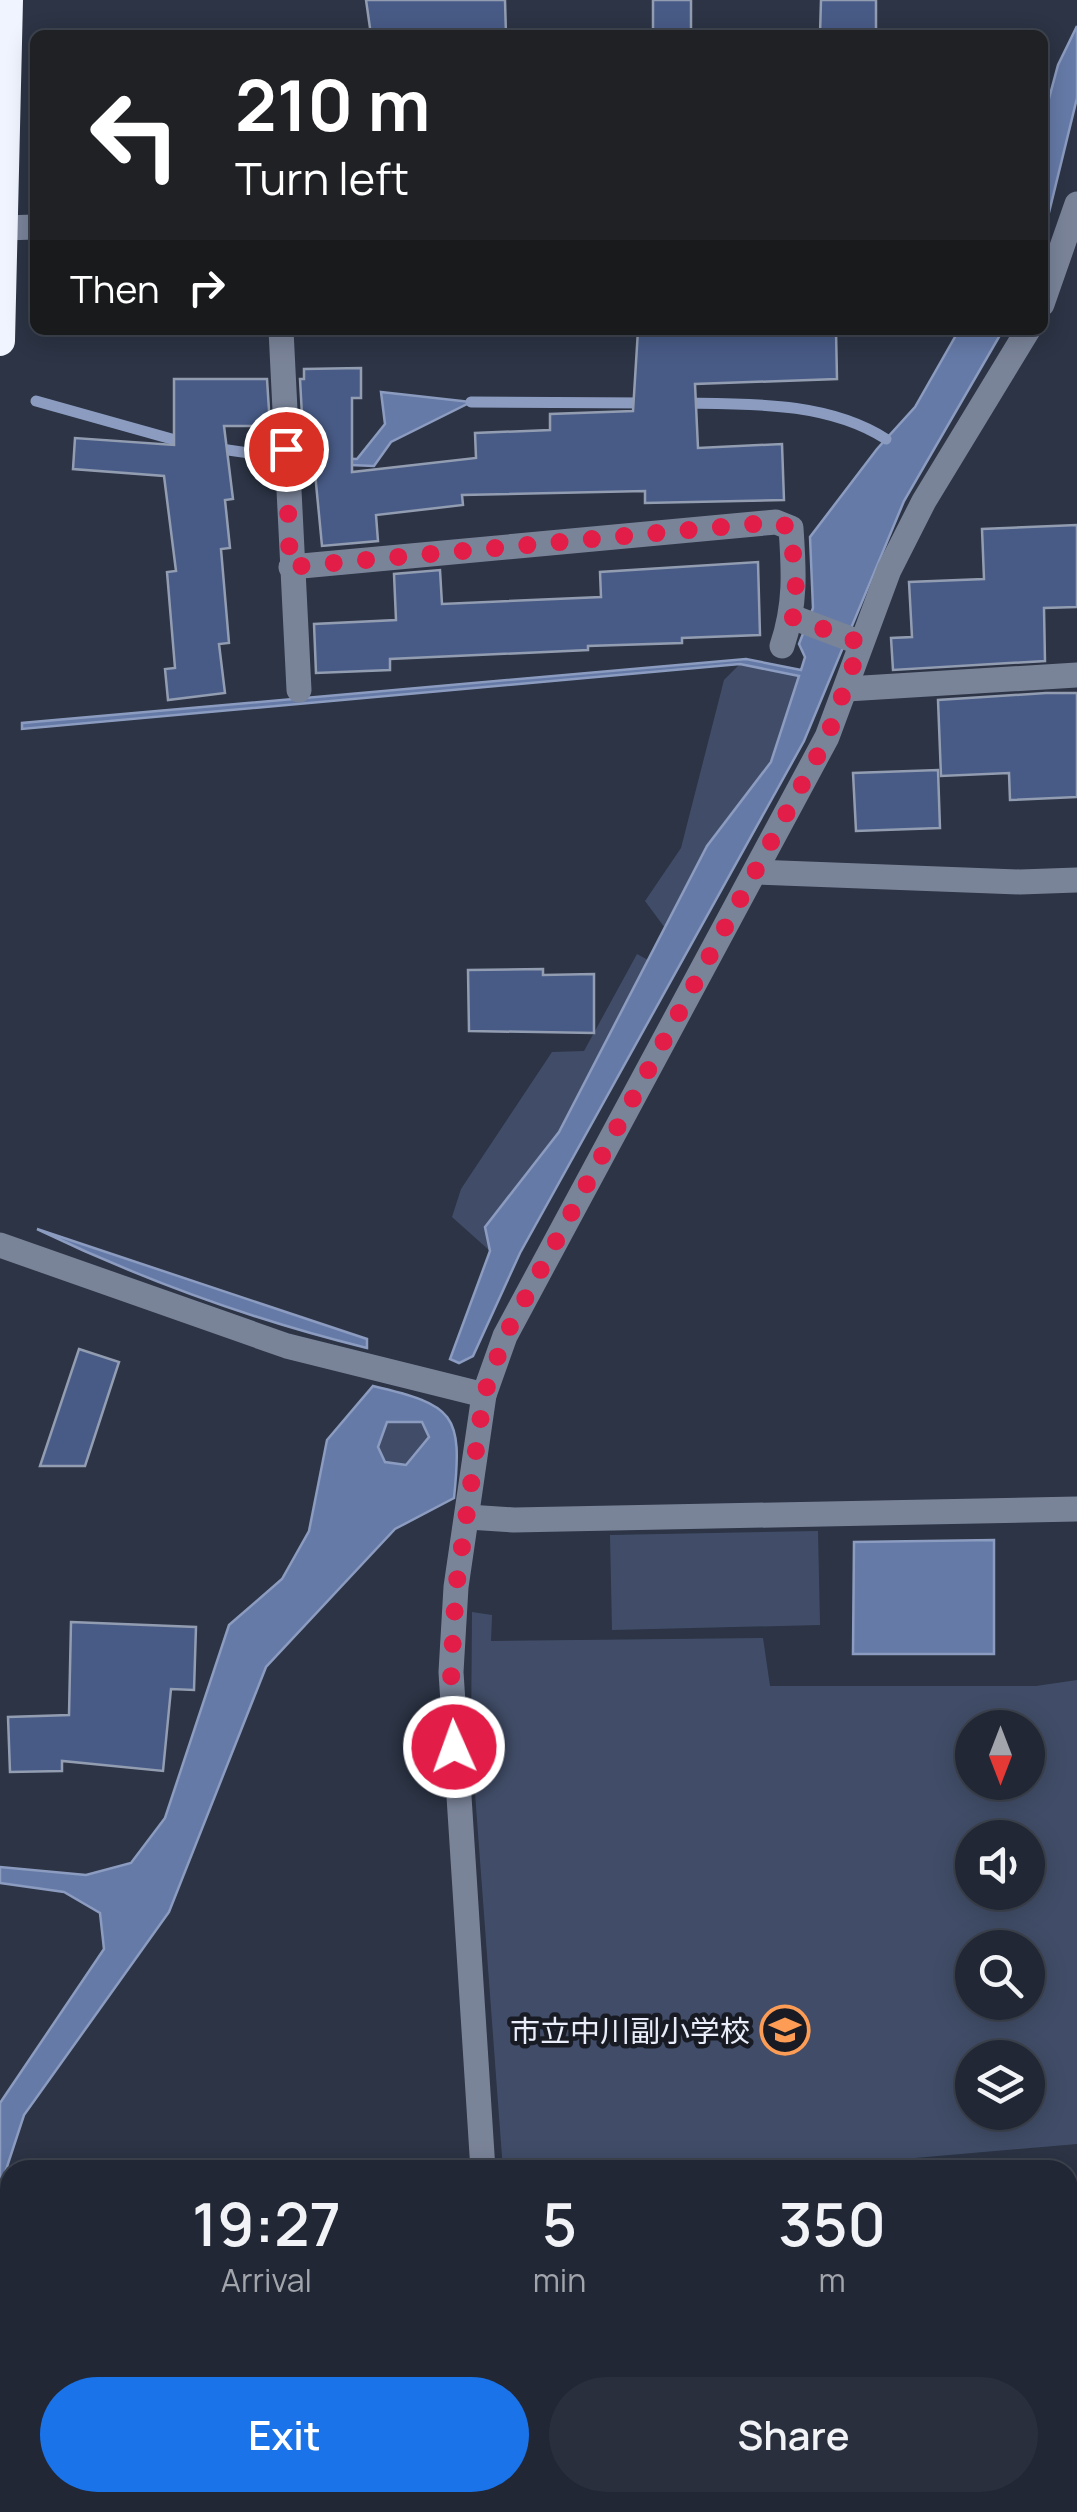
<!DOCTYPE html>
<html lang="en">
<head>
<meta charset="utf-8">
<style>
	body { margin:0; font-family:Manrope,"Noto Sans JP",sans-serif; background:#292f3c; color:#f1f3f6; height:100vh; display:flex; flex-direction:column; font-size:38px; white-space:nowrap }
	* { box-sizing:border-box; margin:0 }
	p { font-size:32px; color:#a2a5ac }
	.icon { flex:none; width:55px; height:55px; fill:none; stroke:currentColor; stroke-width:2; stroke-linecap:round; stroke-linejoin:round }
	.map { position:relative; flex:1; overflow:hidden }
	.side { position:absolute; left:0px; top:2160px; width:1078px; height:352px; display:flex; flex-direction:column; background:#212734; border-radius:30px 30px 0 0; box-shadow:0 5px 25px #0003,0 0 0 2px #3e444f }
	.side>* { flex:none }
	.guide { position:absolute; left:30px; top:30px; width:1018px; height:305px; border-radius:15px; box-shadow:0 5px 25px #0003,0 0 0 2px #3e444f; background:#202124; color:#fff; overflow:hidden }
	.needle { width:65px; rotate:180deg }
	.buttons { position:absolute; left:955px; top:1710px; display:grid; gap:20px }
	.buttons a { display:grid; place-items:center; width:90px; height:90px; border-radius:50%; background:#212734; box-shadow:0 5px 25px #0003,0 0 0 2px #3e444f; font-size:50px }
	.pin { position:absolute; display:grid; place-items:center; width:85px; height:85px; color:#fff; margin:-42px; border:5px solid #fff; border-radius:50%; box-shadow:0 2px 10px #0007 }
	.me { position:absolute; width:110px; margin:-55px; rotate:358deg; stroke-linejoin:round; filter:drop-shadow(0 0 8px #0008) }
	.turn { display:flex; align-items:center; gap:35px; height:210px; padding:0 40px; font-size:45px }
	.turn .icon { width:130px; height:130px; stroke-width:2.5 }
	.turn b { display:block; font-size:70px; line-height:85px }
	.then { display:flex; align-items:center; height:95px; padding:0 40px; background:#0003; gap:20px; font-size:38px }
	.eta { display:flex; justify-content:space-evenly; align-items:center; height:170px; text-align:center }
	.eta b { font-size:60px; font-weight:600; line-height:70px }
	.action { display:flex; gap:20px; margin-top:auto; padding:20px 40px }
	.action a { flex:1; height:115px; border-radius:60px; background:#1a73e8; color:#fff; font-size:40px; font-weight:600; line-height:115px; text-align:center }
	.action a+a { background:#292f3c; color:#f1f3f6 }
	.map>svg:first-child { display:block }
</style>
</head>
<body>
<div class="map">
<svg width="1077" height="2512" viewBox="0 0 1077 2512">
	<rect width="100%" height="100%" fill="#2c3445"/>
	<!-- green -->
	<g fill="#414d68" fill-rule="evenodd">
		<path d="M 740,664 L 799,676 L 771,762 L 707,846 L 665,928 L 645,901 L 681,848 L 724,680 Z"/>
		<path d="M 637,954 L 648,960 L 559,1132 L 485,1227 L 490,1251 L 452,1217 L 461,1189 L 552,1052 L 584,1051 Z"/>
		<path d="M 386,1422 L 422,1422 L 429,1438 L 406,1465 L 385,1462 L 377,1446 Z"/>
		<path d="M 818,1531 L 820,1625 L 612,1630 L 610,1535 Z"/>
		<path d="M 472,1612 L 492,1615 L 491,1641 L 763,1638 L 770,1686 L 1036,1686 L 1077,1680 L 1077,2144 L 777,2170 L 503,2170 L 471,1739 ZM 972,1728 L 1028,1728 L 1028,1782 L 972,1782 ZM 972,1838 L 1028,1838 L 1028,1892 L 972,1892 ZM 972,1948 L 1028,1948 L 1028,2002 L 972,2002 ZM 972,2058 L 1028,2058 L 1028,2112 L 972,2112 Z"/>
		<path d="M 472,2503 L 586,2503 L 587,2512 L 471,2512 Z"/>
	</g>
	<!-- water -->
	<g fill="#657aa7" stroke="#8c9cc0" stroke-width="2.5" fill-rule="evenodd">
		<path d="M 1077,26 L 1077,98 L 1043,237 L 1043,121 L 1058,65 Z"/>
		<path d="M 959,330 L 1003,330 L 904,501 L 804,741 L 520,1253 L 473,1356 L 459,1363 L 450,1359 L 490,1251 L 485,1227 L 559,1132 L 707,846 L 771,762 L 799,676 L 740,664 L 22,729 L 22,723 L 746,659 L 801,670 L 805,657 L 799,644 L 813,608 L 810,537 L 877,449 L 915,407 Z"/>
		<path d="M 381,392 L 471,402 L 391,442 L 374,466 L 299,463 L 299,457 L 357,459 L 385,424 Z"/>
		<path d="M 37,1229 L 367,1339 L 367,1348 C 253,1320 143,1280 37,1229 Z"/>
		<path d="M 373,1386 C 454,1405 463,1413 454,1498 L 395,1529 L 266,1667 L 169,1912 L 24,2115 L 0,2188 L 0,2103 L 104,1949 L 100,1913 L 64,1892 L 0,1883 L 0,1867 L 86,1875 L 131,1863 L 165,1818 L 229,1625 L 282,1579 L 309,1531 L 327,1440 ZM 387,1422 L 422,1422 L 429,1437 L 406,1465 L 385,1462 L 378,1447 Z"/>
		<path d="M 994,1540 L 994,1654 L 853,1654 L 854,1542 Z"/>
	</g>
	<g fill="none" stroke-linecap="round" stroke-linejoin="round">
		<!-- stream -->
		<g stroke="#8c9cc0" stroke-width="11">
			<path d="M 36,401 L 186,443"/>
			<path d="M 471,402 L 647,403"/>
			<path d="M 680,403 C 748,404 827,401 886,439"/>
			<path d="M 214,448 L 270,456"/>
		</g>
	</g>
	<!-- building -->
	<g fill="#485b86" stroke="#939db2" stroke-width="2.5">
		<path d="M 366,0 L 505,0 L 506,35 L 371,35 Z"/>
		<rect x="653" y="0" width="38" height="35"/>
		<path d="M 821,0 L 876,0 L 876,35 L 820,35 Z"/>
		<path d="M 638,330 L 726,330 L 725,333 L 836,330 L 837,379 L 695,384 L 698,448 L 782,444 L 784,500 L 645,503 L 645,491 L 462,495 L 463,505 L 376,515 L 378,541 L 322,546 L 313,452 L 304,452 L 300,379 L 304,379 L 304,369 L 361,368 L 361,398 L 352,398 L 352,472 L 476,458 L 475,433 L 550,430 L 550,414 L 633,411 Z"/>
		<path d="M 174,379 L 267,379 L 270,426 L 224,426 L 233,499 L 225,500 L 230,548 L 221,549 L 229,643 L 219,644 L 225,693 L 168,700 L 165,669 L 175,668 L 167,572 L 176,571 L 164,476 L 73,469 L 75,438 L 174,445 Z"/>
		<path d="M 1077,525 L 1077,607 L 1044,608 L 1045,661 L 893,670 L 891,638 L 912,637 L 909,582 L 984,579 L 982,529 Z"/>
		<path d="M 758,562 L 760,635 L 682,638 L 682,643 L 588,646 L 588,650 L 390,659 L 390,670 L 316,673 L 314,624 L 396,620 L 394,574 L 440,570 L 442,604 L 601,597 L 600,572 Z"/>
		<path d="M 1046,693 L 1077,693 L 1077,797 L 1010,800 L 1009,773 L 941,776 L 938,700 Z"/>
		<path d="M 938,770 L 940,828 L 856,831 L 853,773 Z"/>
		<path d="M 543,969 L 543,975 L 594,974 L 594,1033 L 469,1031 L 468,970 Z"/>
		<path d="M 79,1349 L 119,1362 L 85,1466 L 40,1466 Z"/>
		<path d="M 71,1622 L 196,1627 L 194,1690 L 171,1689 L 163,1771 L 62,1761 L 62,1771 L 10,1772 L 8,1717 L 69,1715 Z"/>
	</g>
	<g fill="none" stroke-linecap="round" stroke-linejoin="round">
		<!-- minor -->
		<g stroke="#7a8499" stroke-width="25">
			<path d="M 3,228 L 35,227"/>
			<path d="M 1042,304 L 1077,204"/>
			<path d="M 281,330 L 299,690"/>
			<path d="M 291,567 L 776,522 L 791,528 C 794,571 796,605 782,646"/>
			<path d="M 792,617 L 861,643"/>
			<path d="M 847,689 L 1077,675"/>
			<path d="M 756,872 L 1020,882 L 1077,880"/>
			<path d="M 0,1245 L 287,1346 L 484,1395"/>
			<path d="M 468,1517 L 514,1520 L 1077,1509"/>
			<path d="M 483,2170 L 451,1672 L 456,1587 L 484,1395 L 505,1336 L 827,737 L 889,570 L 924,501 L 1028,330"/>
			<path d="M 452,2512 L 454,2502"/>
		</g>
		<!-- highway -->
		<path stroke="#eff4fe" stroke-width="30" d="M 0,341 L 8,0"/>
	</g>
	<g fill="none" stroke-linecap="round" stroke-linejoin="round">
		<!-- route -->
		<path stroke="#e11d48" stroke-width="18" stroke-dasharray="0 32.4" d="M 286,449 L 290,567 L 776,522 L 791,528 L 796,590 L 792,617 L 861,643 L 827,738 L 505,1336 L 484,1395 L 456,1588 L 451,1672 L 454,1747"/>
	</g>
	<!-- icons -->
	<defs>
		<g id="school-ring" transform="scale(2.5)"><circle r="9.5" fill="#181b23" stroke="#fd9d55" stroke-width="1.5"/><path d="M0-5L7-2L0 1L-7-2ZM-4 1L0 2.5L4 1V4Q0 6-4 4Z" fill="#fd9d55"/></g>
	</defs>
	<g fill-rule="evenodd">
		<use href="#school-ring" x="785" y="2030"/>
	</g>
	<g text-anchor="middle" dominant-baseline="central" stroke-width="9" stroke-linejoin="round" paint-order="stroke">
		<!-- poi labels -->
		<g font-size="30" fill="#e8edf9" stroke="#181b23" text-anchor="end">
			<text x="750" y="2030">市立中川副小学校</text>
		</g>
	</g>
</svg>
<div class="buttons">
<a><svg class="needle" viewBox="-14 -14 28 28"><path d="M0-13l5 13h-10z" fill="#e53935"/><path d="M0 13l5-13h-10z" fill="#a2a5ac"/></svg></a>
<a><svg class="icon" aria-label="sound" viewBox="0 0 24 24"><path d="M4 9h4l5-4v14l-5-4H4zM17 9q2 3 0 6"/></svg></a>
<a><svg class="icon" aria-label="search" viewBox="0 0 24 24"><circle cx="10" cy="10" r="6"/><path d="M15 15l6 6"/></svg></a>
<a><svg class="icon" aria-label="layers" viewBox="0 0 24 24"><path d="M12 4l9 5-9 5-9-5zM3 14l9 5 9-5"/></svg></a>
</div>
<div class="pin" style="left:286px;top:449px;background:#d93025"><svg class="icon" aria-label="arrive" viewBox="0 0 24 24"><path d="M6 21V4h12l-3 4 3 4H6"/></svg></div>
<svg class="me" style="left:454px;top:1747px" viewBox="-20 -20 40 40"><circle r="17" fill="#e11d48" stroke="#fff" stroke-width="3"/><path d="M0-11L8 9 0 5-8 9z" fill="#fff"/></svg>
<div class="guide">
<div class="turn"><svg class="icon" aria-label="left" viewBox="0 0 24 24"><path d="M17 20v-9H6M10 6l-5 5 5 5"/></svg><div><b>210 m</b>Turn left</div></div>
<div class="then">Then<svg class="icon" aria-label="right" viewBox="0 0 24 24"><path d="M7 20v-9h11M14 6l5 5-5 5"/></svg></div>
</div>
<section class="side">
<div class="eta">
<div><b>19:27</b><p>Arrival</p></div>
<div><b>5</b><p>min</p></div>
<div><b>350</b><p>m</p></div>
</div>
<div class="action"><a>Exit</a><a>Share</a></div>
</section>
</div>
</body>
</html>
